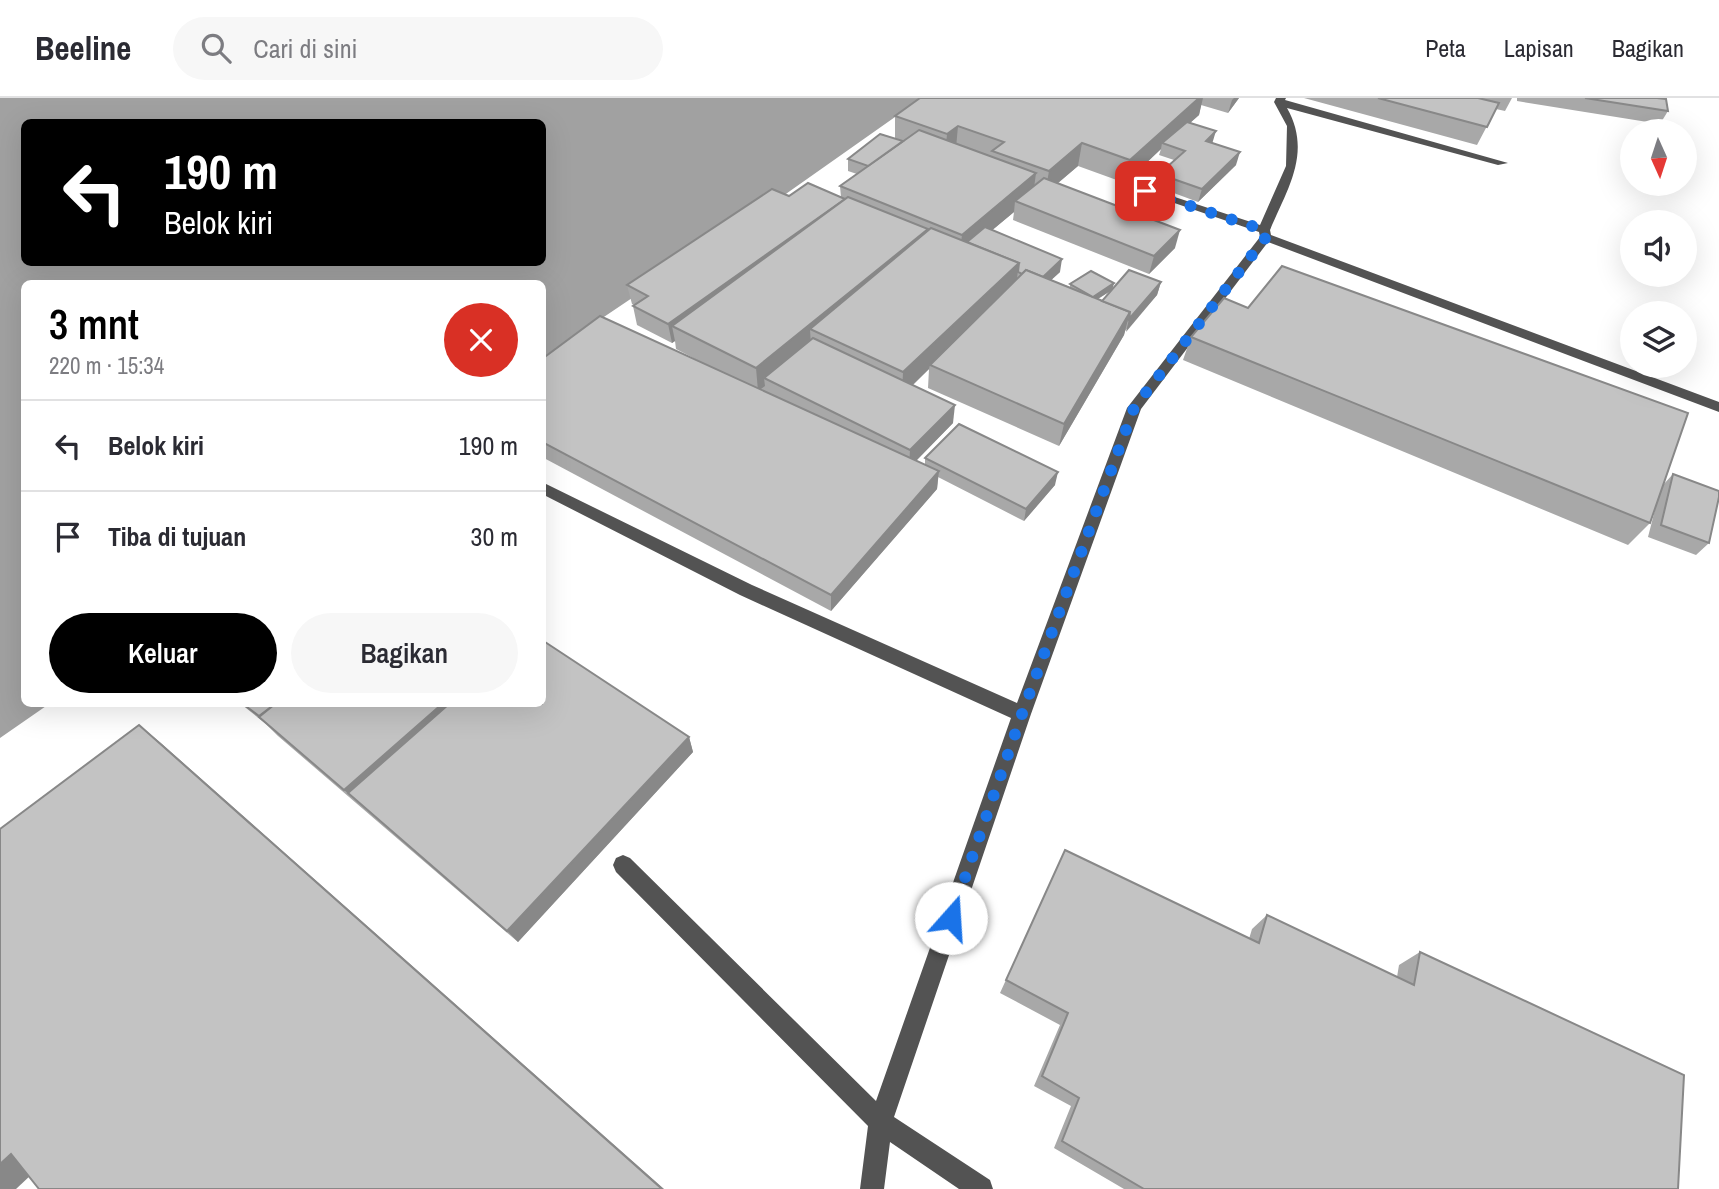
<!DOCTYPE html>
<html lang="id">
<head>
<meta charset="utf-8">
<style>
	body { margin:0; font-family:"Archivo Narrow",sans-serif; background:#f7f7f7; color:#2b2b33; height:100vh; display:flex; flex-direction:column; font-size:26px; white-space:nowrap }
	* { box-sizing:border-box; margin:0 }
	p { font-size:23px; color:#7c7c81 }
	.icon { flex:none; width:38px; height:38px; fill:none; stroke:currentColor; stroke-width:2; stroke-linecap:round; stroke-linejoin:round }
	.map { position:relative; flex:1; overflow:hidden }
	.sheet { position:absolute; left:21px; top:182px; width:525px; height:427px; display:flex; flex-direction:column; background:#fff; border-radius:10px; box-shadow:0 7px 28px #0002 }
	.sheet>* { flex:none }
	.guide { position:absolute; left:21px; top:21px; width:525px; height:147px; border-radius:10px; box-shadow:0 7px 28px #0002; background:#000; color:#fff; overflow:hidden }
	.needle { width:46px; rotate:177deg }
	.controls { position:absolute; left:1620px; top:21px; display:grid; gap:14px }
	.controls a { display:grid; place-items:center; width:77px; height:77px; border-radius:50%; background:#fff; box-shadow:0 7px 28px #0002; font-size:35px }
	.pin { position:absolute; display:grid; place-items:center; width:60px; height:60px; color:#fff; margin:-30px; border-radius:14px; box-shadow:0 4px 10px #0006 }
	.me { position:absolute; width:77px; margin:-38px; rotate:19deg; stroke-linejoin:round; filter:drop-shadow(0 0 5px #0008) }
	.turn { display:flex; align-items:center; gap:24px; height:147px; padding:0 28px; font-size:32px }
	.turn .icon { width:91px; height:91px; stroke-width:2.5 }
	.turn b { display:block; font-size:49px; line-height:60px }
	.round { display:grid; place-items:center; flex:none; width:74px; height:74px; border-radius:37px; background:#f7f7f7 }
	.head { display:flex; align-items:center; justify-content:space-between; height:119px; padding:0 28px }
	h1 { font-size:42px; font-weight:600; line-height:52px; color:#000 }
	.action { display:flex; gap:14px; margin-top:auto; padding:14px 28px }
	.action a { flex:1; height:80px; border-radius:42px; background:#000; color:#fff; font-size:28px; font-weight:600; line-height:80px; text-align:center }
	.action a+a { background:#f7f7f7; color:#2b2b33 }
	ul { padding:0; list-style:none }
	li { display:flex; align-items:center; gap:21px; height:91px; padding:0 28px; border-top:2px solid #e1e1e2 }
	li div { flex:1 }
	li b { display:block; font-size:26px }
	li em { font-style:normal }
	header { display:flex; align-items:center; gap:42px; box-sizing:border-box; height:98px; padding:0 35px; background:#fff; border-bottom:2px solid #e1e1e2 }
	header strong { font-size:33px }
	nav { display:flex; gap:38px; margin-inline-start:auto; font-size:24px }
	.search { width:490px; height:63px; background:#f7f7f7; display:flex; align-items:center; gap:18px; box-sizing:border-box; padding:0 24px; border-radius:38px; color:#7c7c81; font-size:26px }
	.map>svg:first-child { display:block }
</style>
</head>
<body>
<header>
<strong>Beeline</strong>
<div class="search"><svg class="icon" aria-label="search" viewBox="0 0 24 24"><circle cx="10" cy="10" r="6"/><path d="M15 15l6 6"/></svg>Cari di sini</div>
<nav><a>Peta</a><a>Lapisan</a><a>Bagikan</a></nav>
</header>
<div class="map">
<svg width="1719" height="1091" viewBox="0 0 1719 1091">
	<rect width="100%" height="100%" fill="#fff"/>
	<!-- water -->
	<path fill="#a1a1a1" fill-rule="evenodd" d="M 0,0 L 922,0 L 773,105 L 543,260 L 542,186 L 24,186 L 24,606 L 49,606 L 0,640 ZM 24,24 L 542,24 L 542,164 L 24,164 Z"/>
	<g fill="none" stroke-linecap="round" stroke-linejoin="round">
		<!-- minor -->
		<path fill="#535353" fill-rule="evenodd" d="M 1276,0 L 1286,0 L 1285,2 L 1508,65 L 1498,67 L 1287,10 C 1312,54 1288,90 1270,132 L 1271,137 L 1719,304 L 1719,314 L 1268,144 L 1141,311 L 1031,616 L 894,1019 L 990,1082 L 993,1091 L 959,1091 L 890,1044 L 884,1091 L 860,1091 L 868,1028 L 616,774 L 613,767 L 616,760 L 623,757 L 630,760 L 876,1003 L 1011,620 L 740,497 L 542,396 L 542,384 L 752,487 L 1017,605 L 1127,310 L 1260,139 L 1259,134 L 1116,85 L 1126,83 L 1260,127 L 1286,68 L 1287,28 L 1274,4 Z"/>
	</g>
	<!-- wall -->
	<g fill="#a8a8a8" fill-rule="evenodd">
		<path d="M 920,0 L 1239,0 L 1228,15 L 1201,7 L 1199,17 L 1190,25 L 1236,67 L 1198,104 L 1155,88 L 1159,76 L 1174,62 L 1159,57 L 1161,51 L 1125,85 L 1078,68 L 1058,85 L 1175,150 L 1149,176 L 1013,122 L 1014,114 L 992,132 L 1060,174 L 1051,182 L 1070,189 L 1070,186 L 1114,185 L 1112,192 L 1161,184 L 1157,197 L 1125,233 L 1124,237 L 1059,348 L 928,290 L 929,271 L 913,287 L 953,325 L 916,363 L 925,367 L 925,360 L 1055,387 L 1024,423 L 938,379 L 937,391 L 831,513 L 542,359 L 542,261 L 709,268 L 676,251 L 675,243 L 672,245 L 637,227 L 633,208 L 634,207 L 632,206 L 627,187 L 789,98 L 841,99 L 840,88 L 857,76 L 848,73 L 848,61 L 895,40 L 895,18 ZM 1112,192 L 1102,203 L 1098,201 Z"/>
		<path d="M 1304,0 L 1512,0 L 1505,13 L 1496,11 L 1477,47 Z"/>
		<path d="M 1517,0 L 1657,0 L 1668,13 L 1660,26 L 1517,3 Z"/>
		<path d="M 1191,239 L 1663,387 L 1673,376 L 1709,445 L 1696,457 L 1648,439 L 1657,404 L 1650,425 L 1628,447 L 1183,262 Z"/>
		<path d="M 241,606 L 542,606 L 689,639 L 693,654 L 518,844 L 278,638 L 266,626 Z"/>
		<path d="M 1065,752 L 1249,841 L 1252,831 L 1267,817 L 1397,879 L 1399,867 L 1420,854 L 1678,1091 L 1124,1091 L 1054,1050 L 1071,1008 L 1034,988 L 1060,927 L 1000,895 Z"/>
	</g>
	<!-- shaded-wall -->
	<g fill="#888">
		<path d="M 1199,0 L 1203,0 L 1199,17 L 1166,46 L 1162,45 L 1161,51 L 1125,85 L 1130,62 Z"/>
		<path d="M 1234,0 L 1239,0 L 1228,15 L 1232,2 Z"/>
		<path d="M 958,28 L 956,50 L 945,59 L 947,36 Z"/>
		<path d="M 1216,33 L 1212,46 L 1206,43 Z"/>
		<path d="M 1082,45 L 1078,68 L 1045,96 L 1049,73 Z"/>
		<path d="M 1240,54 L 1236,67 L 1198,104 L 1202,91 Z"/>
		<path d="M 1036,75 L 1033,98 L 1015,103 L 1014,114 L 959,160 L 962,137 Z"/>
		<path d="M 845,101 L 672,228 L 675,243 L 672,245 L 668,226 Z"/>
		<path d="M 928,131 L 926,154 L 810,231 L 811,249 L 764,280 L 765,288 L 758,293 L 756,270 Z"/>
		<path d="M 1180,132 L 1175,150 L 1149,176 L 1154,158 Z"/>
		<path d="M 1062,161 L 1060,174 L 1036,196 L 1038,183 Z"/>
		<path d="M 1019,165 L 1016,188 L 930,267 L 929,271 L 902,297 L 903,274 Z"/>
		<path d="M 1161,184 L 1157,197 L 1126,234 L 1129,221 Z"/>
		<path d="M 1114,185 L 1112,192 L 1091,205 L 1093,199 Z"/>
		<path d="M 1130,214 L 1124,237 L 1059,348 L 1064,326 Z"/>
		<path d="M 955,307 L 953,325 L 909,370 L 910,352 Z"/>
		<path d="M 939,373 L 937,391 L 831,513 L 831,497 Z"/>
		<path d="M 1058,374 L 1055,387 L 1024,423 L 1026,411 Z"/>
		<path d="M 442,606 L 477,606 L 363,708 L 344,692 Z"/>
		<path d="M 139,627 L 162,646 L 664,1091 L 662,1091 Z"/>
		<path d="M 689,639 L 693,654 L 518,844 L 507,833 Z"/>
		<path d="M 11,1056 L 47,1062 L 16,1091 L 0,1091 L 0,1066 Z"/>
	</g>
	<!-- building -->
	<g fill="#c3c3c3" stroke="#888" stroke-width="2">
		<path d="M 920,0 L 1199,0 L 1130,62 L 1082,45 L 1049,73 L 992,53 L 1004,44 L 958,28 L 947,36 L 895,18 Z"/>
		<path d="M 1378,0 L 1478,0 L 1499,5 L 1487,29 Z"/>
		<path d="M 1585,0 L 1657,0 L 1666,1 L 1668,13 Z"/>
		<path d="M 1187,24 L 1216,33 L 1206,43 L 1240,54 L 1202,91 L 1159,76 L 1185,53 L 1162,45 Z"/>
		<path d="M 919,32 L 1036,75 L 962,137 L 840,88 Z"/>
		<path d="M 880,36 L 903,43 L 868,68 L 848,61 Z"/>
		<path d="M 1044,80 L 1180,132 L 1154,158 L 1015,103 Z"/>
		<path d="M 808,85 L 845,101 L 668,226 L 633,208 L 648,198 L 627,187 L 772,91 L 789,98 Z"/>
		<path d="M 848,99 L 928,131 L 756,270 L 672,228 Z"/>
		<path d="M 985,129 L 1062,161 L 1043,179 L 1026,172 L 1022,176 L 1018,174 L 1019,165 L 967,144 Z"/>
		<path d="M 931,130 L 1019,165 L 903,274 L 810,231 Z"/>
		<path d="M 1282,168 L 1688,315 L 1650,425 L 1191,239 L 1224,200 L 1248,210 Z"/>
		<path d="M 1026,172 L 1130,214 L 1064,326 L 930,267 Z"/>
		<path d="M 1129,172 L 1161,184 L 1129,221 L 1130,214 L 1102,203 Z"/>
		<path d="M 1091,173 L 1114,185 L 1093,199 L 1070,186 Z"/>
		<path d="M 600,218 L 939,373 L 831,497 L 542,344 L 542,261 Z"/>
		<path d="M 813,240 L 955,307 L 910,352 L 764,280 Z"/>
		<path d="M 959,326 L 1058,374 L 1026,411 L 925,360 Z"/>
		<path d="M 1673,376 L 1719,393 L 1719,399 L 1709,445 L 1661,427 Z"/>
		<path d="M 542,542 L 689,639 L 507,833 L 348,695 L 449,606 L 542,606 Z"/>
		<path d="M 243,606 L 275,606 L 259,618 Z"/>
		<path d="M 275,606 L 442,606 L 344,692 L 259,619 Z"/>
		<path d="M 139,627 L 662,1091 L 39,1091 L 11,1056 L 0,1066 L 0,731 Z"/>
		<path d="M 1065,752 L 1259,845 L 1267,817 L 1414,887 L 1420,854 L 1684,977 L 1678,1091 L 1144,1091 L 1062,1043 L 1079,1000 L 1042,978 L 1068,915 L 1006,882 Z"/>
	</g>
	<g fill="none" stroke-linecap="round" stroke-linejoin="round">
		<!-- route -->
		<path stroke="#1a73e8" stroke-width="12" stroke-dasharray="0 21.6" d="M 951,820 L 1022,616 L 1134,310 L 1266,139 L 1264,132 L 1145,93"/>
	</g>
</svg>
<div class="controls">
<a><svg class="needle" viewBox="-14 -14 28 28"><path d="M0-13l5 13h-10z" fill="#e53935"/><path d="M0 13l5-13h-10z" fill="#7c7c81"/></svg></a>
<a><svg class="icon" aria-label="sound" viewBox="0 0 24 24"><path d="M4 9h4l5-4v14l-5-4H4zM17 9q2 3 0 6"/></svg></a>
<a><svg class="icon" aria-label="layers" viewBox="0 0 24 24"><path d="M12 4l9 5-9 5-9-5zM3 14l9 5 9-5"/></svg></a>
</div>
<div class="pin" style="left:1145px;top:93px;background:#d93025"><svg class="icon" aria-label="arrive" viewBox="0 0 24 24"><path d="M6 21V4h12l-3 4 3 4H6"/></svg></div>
<svg class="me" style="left:951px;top:820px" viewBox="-20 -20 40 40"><circle r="19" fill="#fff"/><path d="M0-13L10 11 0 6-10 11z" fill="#1a73e8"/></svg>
<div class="guide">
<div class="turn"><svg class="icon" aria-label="left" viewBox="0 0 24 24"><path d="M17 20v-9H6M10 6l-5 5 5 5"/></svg><div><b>190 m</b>Belok kiri</div></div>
</div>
<section class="sheet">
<div class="head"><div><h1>3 mnt</h1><p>220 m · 15:34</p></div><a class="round" style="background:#d93025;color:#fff"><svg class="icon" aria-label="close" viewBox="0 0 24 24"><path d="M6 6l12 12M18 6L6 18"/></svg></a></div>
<ul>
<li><svg class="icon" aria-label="left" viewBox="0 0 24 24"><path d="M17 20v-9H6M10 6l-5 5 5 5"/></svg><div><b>Belok kiri</b></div><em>190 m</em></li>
<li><svg class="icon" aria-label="arrive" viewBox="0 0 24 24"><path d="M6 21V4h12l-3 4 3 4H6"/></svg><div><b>Tiba di tujuan</b></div><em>30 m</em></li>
</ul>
<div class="action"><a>Keluar</a><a>Bagikan</a></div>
</section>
</div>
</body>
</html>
